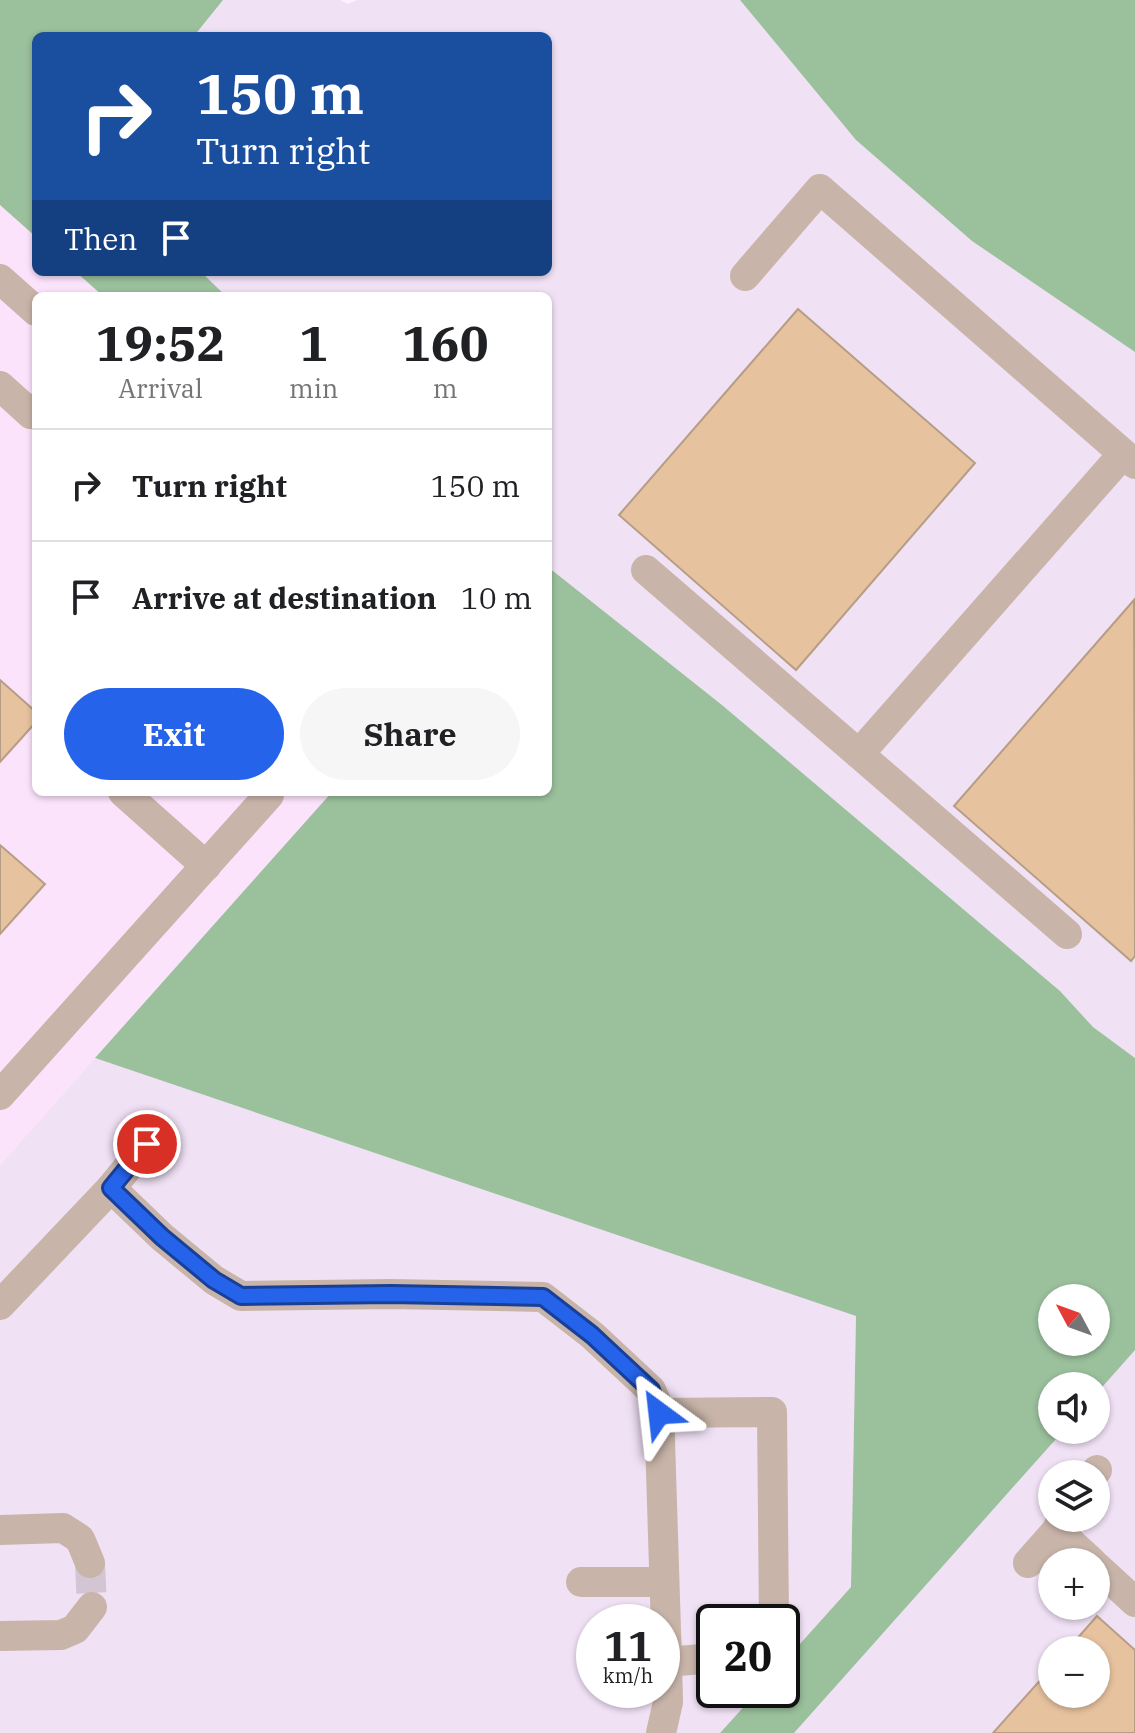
<!DOCTYPE html>
<html lang="en">
<head>
<meta charset="utf-8">
<style>
	body { margin:0; font-family:"IBM Plex Serif",serif; background:#f6f6f6; color:#202124; height:100vh; display:flex; flex-direction:column; font-size:30px; white-space:nowrap }
	* { box-sizing:border-box; margin:0 }
	p { font-size:26px; color:#757577 }
	.icon { flex:none; width:44px; height:44px; fill:none; stroke:currentColor; stroke-width:2; stroke-linecap:round; stroke-linejoin:round }
	.map { position:relative; flex:1; overflow:hidden }
	.drawer { position:absolute; left:32px; top:292px; width:520px; height:504px; display:flex; flex-direction:column; background:#fff; border-radius:12px; box-shadow:0 2px 6px #0004 }
	.drawer>* { flex:none }
	.guide { position:absolute; left:32px; top:32px; width:520px; height:244px; border-radius:12px; box-shadow:0 2px 6px #0004; background:#1a4fa0; color:#fff; overflow:hidden }
	.needle { width:52px; rotate:311deg }
	.fabs { position:absolute; left:1038px; top:1284px; display:grid; gap:16px }
	.fabs a { display:grid; place-items:center; width:72px; height:72px; border-radius:50%; background:#fff; box-shadow:0 2px 6px #0004; font-size:40px }
	.speed { position:absolute; left:576px; top:1604px; display:flex; gap:16px; font-size:40px; font-weight:700; text-align:center }
	.speed>* { display:grid; place-content:center; width:104px; height:104px; border-radius:50%; background:#fff; box-shadow:0 2px 6px #0004; line-height:1 }
	.speed small { font-size:20px; font-weight:400 }
	.speed .limit { border:4px solid #111; border-radius:12px; background:#fff; color:#111 }
	.pin { position:absolute; display:grid; place-items:center; width:68px; height:68px; color:#fff; margin:-34px; border:4px solid #fff; border-radius:50%; box-shadow:0 2px 8px #0007 }
	.me { position:absolute; width:88px; margin:-44px; rotate:330deg; stroke-linejoin:round; filter:drop-shadow(0 0 6px #0008) }
	.turn { display:flex; align-items:center; gap:28px; height:168px; padding:0 32px; font-size:36px }
	.turn .icon { width:104px; height:104px; stroke-width:2.5 }
	.turn b { display:block; font-size:56px; line-height:68px }
	.then { display:flex; align-items:center; height:76px; padding:0 32px; background:#0003; gap:16px; font-size:30px }
	.eta { display:flex; justify-content:space-evenly; align-items:center; height:136px; text-align:center }
	.eta b { font-size:48px; font-weight:700; line-height:56px }
	.button { display:flex; gap:16px; margin-top:auto; padding:16px 32px }
	.button a { flex:1; height:92px; border-radius:48px; background:#2563eb; color:#fff; font-size:32px; font-weight:700; line-height:92px; text-align:center }
	.button a+a { background:#f6f6f6; color:#202124 }
	ul { padding:0; list-style:none }
	li { display:flex; align-items:center; gap:24px; height:112px; padding:0 32px; border-top:2px solid #e0e0e0 }
	li div { flex:1 }
	li b { display:block; font-size:30px }
	li em { font-style:normal }
	.map>svg:first-child { display:block }
</style>
</head>
<body>
<div class="map">
<svg width="1135" height="1733" viewBox="0 0 1135 1733">
	<rect width="100%" height="100%" fill="#ffefff"/>
	<!-- commercial -->
	<g fill="#f0e1f5" fill-rule="evenodd">
		<path d="M 223,0 L 340,0 L 348,4 L 357,0 L 740,0 L 856,140 L 972,241 L 1135,352 L 1135,1058 L 1093,1027 L 1060,991 L 722,705 L 548,567 L 548,296 L 226,296 L 201,272 L 548,272 L 548,36 L 194,36 Z"/>
		<path d="M 95,1058 L 856,1316 L 851,1587 L 782,1664 L 782,1622 L 714,1622 L 714,1690 L 759,1690 L 720,1733 L 0,1733 L 0,1165 ZM 594,1622 L 662,1622 L 662,1690 L 594,1690 Z"/>
		<path d="M 1135,1346 L 1135,1733 L 794,1733 L 1061,1430 L 1096,1430 L 1096,1390 ZM 1052,1474 L 1096,1474 L 1096,1518 L 1052,1518 ZM 1052,1562 L 1096,1562 L 1096,1606 L 1052,1606 ZM 1052,1650 L 1096,1650 L 1096,1694 L 1052,1694 Z"/>
	</g>
	<!-- built -->
	<path fill="#fce3fc" d="M 0,205 L 36,237 L 36,272 L 76,272 L 103,296 L 36,296 L 36,792 L 332,792 L 0,1165 Z"/>
	<!-- forest -->
	<g fill="#9bc09c" fill-rule="evenodd">
		<path d="M 0,0 L 223,0 L 194,36 L 36,36 L 36,237 L 0,205 Z"/>
		<path d="M 740,0 L 1135,0 L 1135,352 L 972,241 L 856,140 Z"/>
		<path d="M 76,272 L 201,272 L 226,296 L 103,296 Z"/>
		<path d="M 548,567 L 722,705 L 1060,991 L 1093,1027 L 1135,1058 L 1135,1350 L 1096,1394 L 1096,1386 L 1052,1386 L 1052,1430 L 1064,1430 L 794,1733 L 720,1733 L 759,1690 L 782,1690 L 782,1664 L 851,1587 L 856,1316 L 95,1058 L 332,792 L 548,792 ZM 1052,1298 L 1096,1298 L 1096,1342 L 1052,1342 Z"/>
	</g>
	<!-- building -->
	<g fill="#e7c29f" stroke="#b69d86" stroke-width="2">
		<path d="M 798,309 L 975,463 L 796,670 L 619,515 Z"/>
		<path d="M 1134,600 L 1135,956 L 1131,961 L 954,806 Z"/>
		<path d="M 0,680 L 36,712 L 36,722 L 0,762 Z"/>
		<path d="M 0,845 L 45,884 L 0,934 Z"/>
		<path d="M 1097,1616 L 1135,1650 L 1135,1733 L 993,1733 L 1052,1667 L 1052,1694 L 1096,1694 L 1096,1650 L 1067,1650 Z"/>
	</g>
	<g fill="none" stroke-linecap="round" stroke-linejoin="round">
		<!-- minor-tunnel -->
		<path stroke="#d4c5d4" stroke-width="30" stroke-dasharray="30 15" stroke-linecap="butt" d="M 90,1563 L 92,1607"/>
		<!-- minor -->
		<g stroke="#c8b4a9" stroke-width="30">
			<path d="M 745,276 L 820,189 L 1135,464"/>
			<path d="M 0,279 L 36,311"/>
			<path d="M 0,386 L 31,414 L 36,408"/>
			<path d="M 646,570 L 859,754 L 1123,454"/>
			<path d="M 859,754 L 1067,934"/>
			<path d="M 123,792 L 206,866"/>
			<path d="M 0,1095 L 269,795 L 266,792"/>
			<path d="M 111,1188 L 162,1237 L 214,1280 L 241,1296 L 391,1294 L 543,1297 L 592,1335 L 651,1390 L 659,1408 L 667,1662 L 668,1702 L 661,1733"/>
			<path d="M 0,1305 L 111,1188 L 147,1144"/>
			<path d="M 659,1413 L 772,1412 L 774,1622"/>
			<path d="M 1094,1474 L 1097,1470"/>
			<path d="M 0,1530 L 63,1528 L 80,1539 L 90,1563"/>
			<path d="M 1057,1530 L 1092,1562"/>
			<path d="M 1028,1563 L 1057,1530 L 1062,1518"/>
			<path d="M 1096,1566 L 1135,1602"/>
			<path d="M 581,1582 L 664,1582"/>
			<path d="M 0,1636 L 61,1635 L 75,1629 L 92,1607"/>
			<path d="M 667,1662 L 714,1658"/>
		</g>
	</g>
	<g fill="none" stroke-linecap="round" stroke-linejoin="round">
		<!-- route casing -->
		<g stroke="#184099" stroke-width="20">
			<path id="route" d="M 147,1144 L 111,1188 L 162,1237 L 214,1280 L 241,1296 L 391,1294 L 543,1297 L 592,1335 L 651,1390 L 659,1413"/>
		</g>
		<!-- route -->
		<use href="#route" stroke="#2563eb" stroke-width="14"/>
	</g>
</svg>
<div class="fabs">
<a><svg class="needle" viewBox="-14 -14 28 28"><path d="M0-13l5 13h-10z" fill="#e53935"/><path d="M0 13l5-13h-10z" fill="#757577"/></svg></a>
<a><svg class="icon" aria-label="sound" viewBox="0 0 24 24"><path d="M4 9h4l5-4v14l-5-4H4zM17 9q2 3 0 6"/></svg></a>
<a><svg class="icon" aria-label="layers" viewBox="0 0 24 24"><path d="M12 4l9 5-9 5-9-5zM3 14l9 5 9-5"/></svg></a>
<a>+</a>
<a>−</a>
</div>
<div class="speed"><div>11<small>km/h</small></div><div class="limit">20</div></div>
<div class="pin" style="left:147px;top:1144px;background:#d93025"><svg class="icon" aria-label="arrive" viewBox="0 0 24 24"><path d="M6 21V4h12l-3 4 3 4H6"/></svg></div>
<svg class="me" style="left:659px;top:1413px" viewBox="-20 -20 40 40"><path d="M0-17L14 15 0 8-14 15z" fill="#2563eb" stroke="#fff" stroke-width="4"/></svg>
<div class="guide">
<div class="turn"><svg class="icon" aria-label="right" viewBox="0 0 24 24"><path d="M7 20v-9h11M14 6l5 5-5 5"/></svg><div><b>150 m</b>Turn right</div></div>
<div class="then">Then<svg class="icon" aria-label="arrive" viewBox="0 0 24 24"><path d="M6 21V4h12l-3 4 3 4H6"/></svg></div>
</div>
<section class="drawer">
<div class="eta">
<div><b>19:52</b><p>Arrival</p></div>
<div><b>1</b><p>min</p></div>
<div><b>160</b><p>m</p></div>
</div>
<ul>
<li><svg class="icon" aria-label="right" viewBox="0 0 24 24"><path d="M7 20v-9h11M14 6l5 5-5 5"/></svg><div><b>Turn right</b></div><em>150 m</em></li>
<li><svg class="icon" aria-label="arrive" viewBox="0 0 24 24"><path d="M6 21V4h12l-3 4 3 4H6"/></svg><div><b>Arrive at destination</b></div><em>10 m</em></li>
</ul>
<div class="button"><a>Exit</a><a>Share</a></div>
</section>
</div>
</body>
</html>
